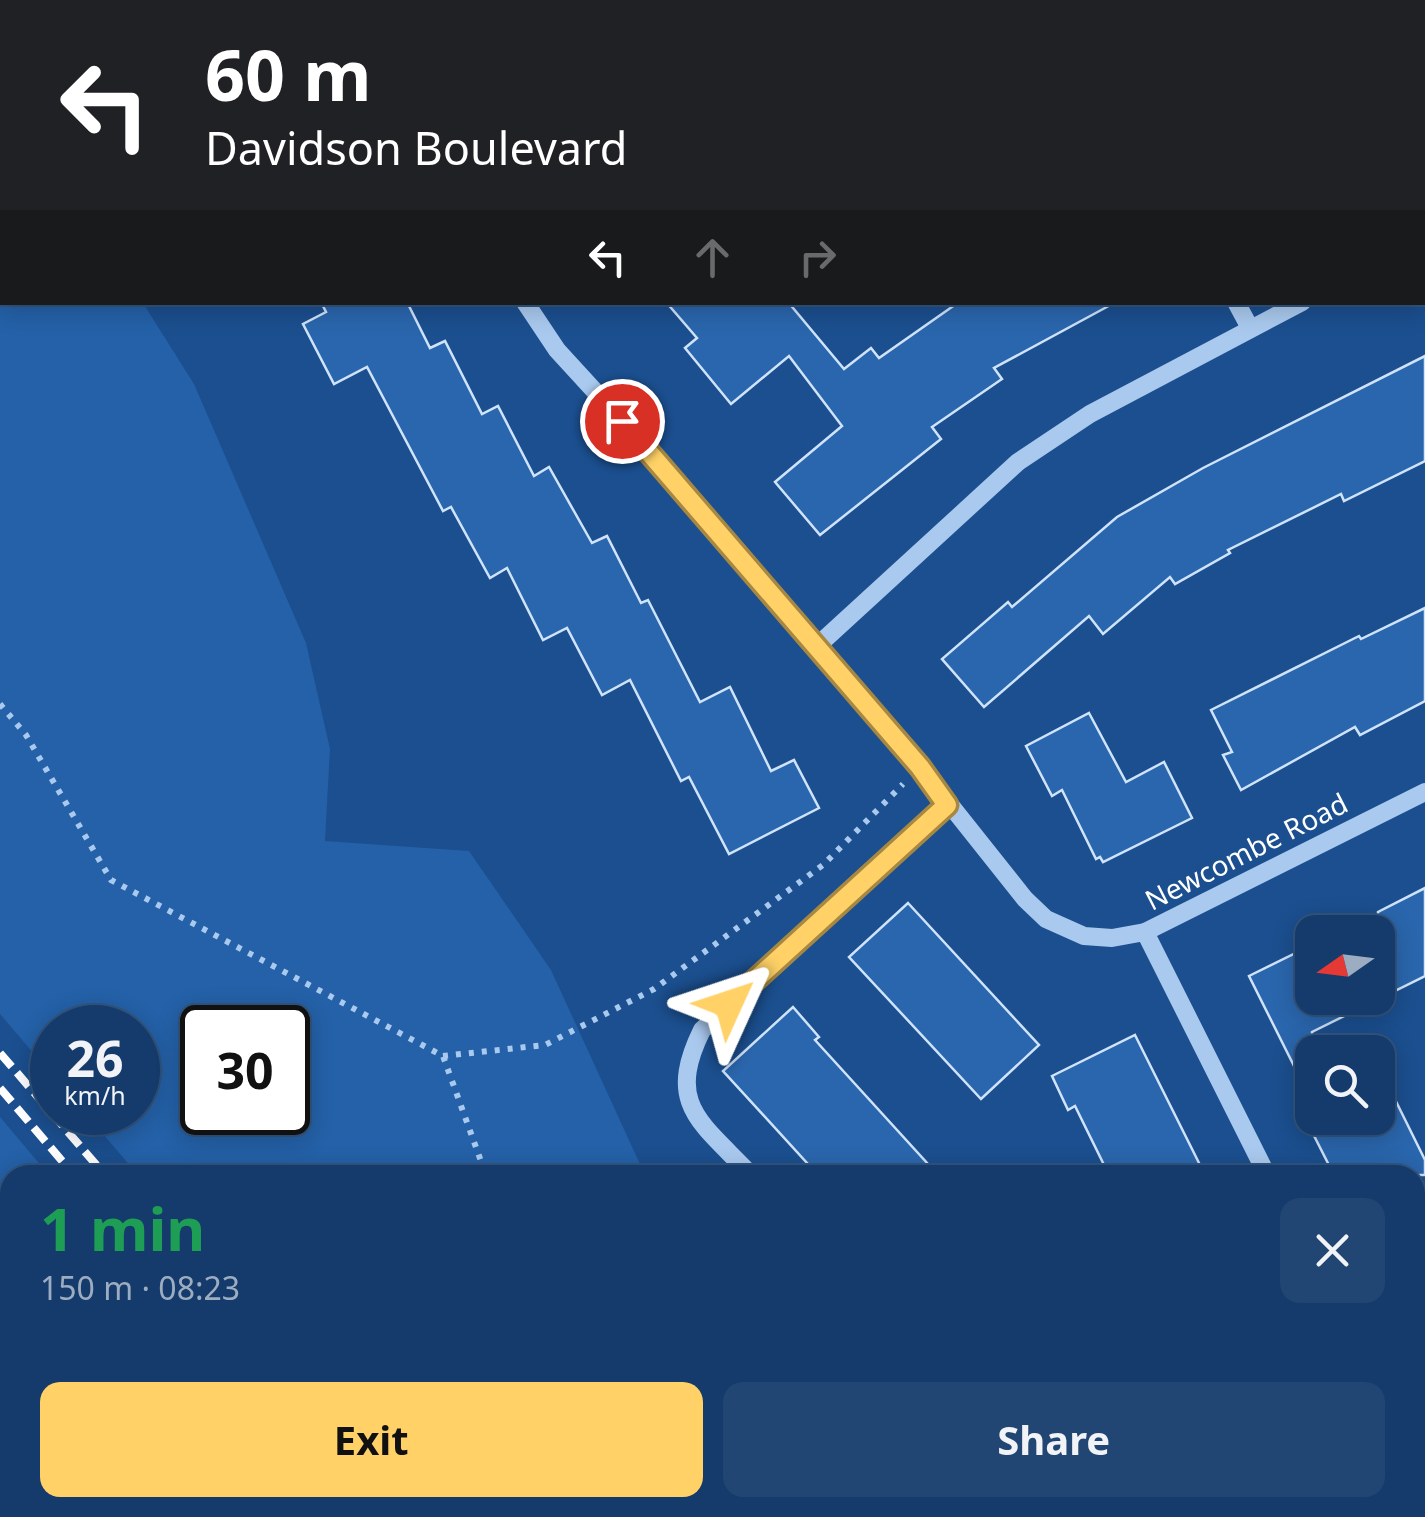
<!DOCTYPE html>
<html lang="en">
<head>
<meta charset="utf-8">
<style>
	body { margin:0; font-family:"Noto Sans",sans-serif; background:#214673; color:#f1f3f6; height:100vh; display:flex; flex-direction:column; font-size:38px; white-space:nowrap }
	* { box-sizing:border-box; margin:0 }
	p { font-size:32px; color:#9dadc1 }
	.icon { flex:none; width:55px; height:55px; fill:none; stroke:currentColor; stroke-width:2; stroke-linecap:round; stroke-linejoin:round }
	.map { position:relative; flex:1; overflow:hidden }
	.panel { position:absolute; left:0px; top:1165px; width:1425px; height:352px; display:flex; flex-direction:column; background:#143b6b; border-radius:30px 30px 0 0; box-shadow:0 5px 25px #0003,0 0 0 2px #33557e }
	.panel>* { flex:none }
	.hud { position:absolute; left:0px; top:0px; width:1425px; height:305px; box-shadow:0 5px 25px #0003,0 0 0 2px #33557e; background:#202124; color:#fff; overflow:hidden }
	.needle { width:65px; rotate:256deg }
	.fabs { position:absolute; left:1295px; top:915px; display:grid; gap:20px }
	.fabs a { display:grid; place-items:center; width:100px; height:100px; border-radius:20px; background:#143b6b; box-shadow:0 5px 25px #0003,0 0 0 2px #33557e; font-size:50px }
	.speed { position:absolute; left:30px; top:1005px; display:flex; gap:20px; font-size:50px; font-weight:700; text-align:center }
	.speed>* { display:grid; place-content:center; width:130px; height:130px; border-radius:50%; background:#143b6b; box-shadow:0 5px 25px #0003,0 0 0 2px #33557e; line-height:1 }
	.speed small { font-size:25px; font-weight:400 }
	.speed .limit { border:5px solid #111; border-radius:15px; background:#fff; color:#111 }
	.pin { position:absolute; display:grid; place-items:center; width:85px; height:85px; color:#fff; margin:-42px; border:5px solid #fff; border-radius:50%; box-shadow:0 2px 10px #0007 }
	.me { position:absolute; width:110px; margin:-55px; rotate:48deg; stroke-linejoin:round; filter:drop-shadow(0 0 8px #0008) }
	.turn { display:flex; align-items:center; gap:35px; height:210px; padding:0 40px; font-size:45px }
	.turn .icon { width:130px; height:130px; stroke-width:2.5 }
	.turn b { display:block; font-size:70px; line-height:85px }
	.lanes { display:flex; align-items:center; height:95px; padding:0 40px; background:#0003; justify-content:center; gap:50px; direction:ltr }
	.lanes .off { opacity:.35 }
	.round { display:grid; place-items:center; flex:none; width:105px; height:105px; border-radius:20px; background:#214673 }
	.headline { display:flex; align-items:center; justify-content:space-between; height:170px; padding:0 40px }
	h1 { font-size:60px; font-weight:700; line-height:75px; color:#1e9e55 }
	.primary-button { display:flex; gap:20px; margin-top:auto; padding:20px 40px }
	.primary-button a { flex:1; height:115px; border-radius:20px; background:#ffd166; color:#111; font-size:40px; font-weight:700; line-height:115px; text-align:center }
	.primary-button a+a { background:#214673; color:#f1f3f6 }
	.map>svg:first-child { display:block }
</style>
</head>
<body>
<div class="map">
<svg width="1425" height="1517" viewBox="0 0 1425 1517">
	<rect width="100%" height="100%" fill="#1b4f8f"/>
	<!-- green -->
	<g fill="#2461a8" fill-rule="evenodd">
		<path d="M 0,70 L 2,302 L 143,303 L 194,384 L 306,643 L 330,749 L 325,841 L 469,851 L 551,970 L 645,1175 L 138,1175 L 85,1113 L 138,1112 L 138,1028 L 52,1028 L 52,1075 L 0,1014 ZM 202,1028 L 288,1028 L 288,1112 L 202,1112 Z"/>
		<path d="M 0,1117 L 49,1175 L 10,1175 L 10,1475 L 0,1457 Z"/>
		<path d="M 28,1508 L 322,1508 L 330,1517 L 33,1517 Z"/>
		<path d="M 426,1508 L 855,1508 L 857,1517 L 435,1517 Z"/>
	</g>
	<!-- building -->
	<g fill="#2a66ad" stroke="#cfe3fa" stroke-width="2.5">
		<path d="M 321,302 L 407,302 L 430,348 L 445,341 L 482,414 L 498,406 L 534,476 L 549,467 L 592,543 L 607,536 L 641,603 L 648,600 L 700,702 L 730,687 L 771,771 L 794,760 L 819,808 L 729,854 L 689,777 L 681,781 L 630,680 L 602,695 L 567,628 L 543,640 L 507,568 L 490,578 L 451,507 L 443,511 L 367,367 L 334,384 L 303,324 L 326,312 Z"/>
		<path d="M 666,302 L 788,302 L 844,369 L 871,348 L 879,358 L 959,302 L 1116,302 L 994,368 L 1002,379 L 932,427 L 941,439 L 820,535 L 775,482 L 842,426 L 789,356 L 731,404 L 685,348 L 697,338 Z"/>
		<path d="M 1425,356 L 1425,461 L 1344,501 L 1341,494 L 1228,550 L 1230,553 L 1175,584 L 1170,577 L 1103,634 L 1089,616 L 984,707 L 942,659 L 1008,602 L 1012,607 L 1117,517 L 1203,468 Z"/>
		<path d="M 1425,608 L 1425,701 L 1360,735 L 1355,727 L 1241,790 L 1223,755 L 1232,752 L 1211,710 L 1359,636 L 1361,639 Z"/>
		<path d="M 1089,713 L 1126,782 L 1164,762 L 1192,818 L 1103,862 L 1100,857 L 1096,859 L 1062,790 L 1052,796 L 1026,746 Z"/>
		<path d="M 1425,888 L 1425,976 L 1312,1032 L 1312,1102 L 1249,976 L 1312,945 L 1312,998 L 1378,998 L 1378,912 Z"/>
		<path d="M 908,903 L 1039,1045 L 981,1099 L 849,957 Z"/>
		<path d="M 793,1007 L 819,1037 L 815,1040 L 938,1175 L 818,1175 L 723,1071 Z"/>
		<path d="M 1135,1035 L 1205,1175 L 1109,1175 L 1075,1106 L 1068,1110 L 1052,1076 Z"/>
		<path d="M 1378,1065 L 1425,1160 L 1425,1175 L 1334,1175 L 1305,1118 L 1378,1118 Z"/>
	</g>
	<g fill="none" stroke-linecap="round" stroke-linejoin="round">
		<!-- path -->
		<g stroke="#a9c9ee" stroke-width="6" stroke-dasharray="5 8" stroke-linecap="butt">
			<path d="M 0,704 L 26,735 L 111,880 L 443,1056 L 486,1175"/>
			<path d="M 443,1056 L 545,1045 L 654,989 L 823,865 L 903,784"/>
			<path d="M 674,1508 L 683,1517"/>
		</g>
		<!-- minor -->
		<g stroke="#a9c9ee" stroke-width="18">
			<path d="M 353,0 L 354,2"/>
			<path d="M 1078,0 L 1079,2"/>
			<path d="M 1422,244 L 1425,242"/>
			<path d="M 525,302 L 557,350 L 666,469 L 920,767 L 1025,899 L 1046,919 L 1084,936 L 1112,938 L 1145,932 L 1425,792"/>
			<path d="M 1236,302 L 1250,328"/>
			<path d="M 815,648 L 1018,462 L 1090,414 L 1302,302"/>
			<path d="M 1145,932 L 1267,1175"/>
			<path d="M 751,1175 C 701,1122 665,1105 702,1030 L 947,805"/>
			<path d="M 1415,1468 L 1425,1480"/>
		</g>
		<!-- rail -->
		<g stroke="#fff" stroke-width="8" stroke-dasharray="18 8" stroke-linecap="butt">
			<path d="M 0,1053 L 105,1175"/>
			<path d="M 0,1088 L 74,1175"/>
			<path d="M 359,1508 L 367,1517"/>
			<path d="M 390,1508 L 398,1517"/>
		</g>
	</g>
	<g fill="none" stroke-linecap="round" stroke-linejoin="round">
		<!-- route casing -->
		<g stroke="#a68842" stroke-width="25">
			<path id="route" d="M 622,421 L 920,767 L 947,805 L 729,1004"/>
		</g>
		<!-- route -->
		<use href="#route" stroke="#ffd166" stroke-width="18"/>
	</g>
	<g text-anchor="middle" dominant-baseline="central" stroke-width="10" stroke-linejoin="round" paint-order="stroke">
		<!-- street labels -->
		<g font-size="28" fill="#fff" stroke="#1b4f8f">
			<text transform="translate(1246 851) rotate(-27)">Newcombe Road</text>
		</g>
	</g>
</svg>
<div class="fabs">
<a><svg class="needle" viewBox="-14 -14 28 28"><path d="M0-13l5 13h-10z" fill="#e53935"/><path d="M0 13l5-13h-10z" fill="#9dadc1"/></svg></a>
<a><svg class="icon" aria-label="search" viewBox="0 0 24 24"><circle cx="10" cy="10" r="6"/><path d="M15 15l6 6"/></svg></a>
</div>
<div class="speed"><div>26<small>km/h</small></div><div class="limit">30</div></div>
<div class="pin" style="left:622px;top:421px;background:#d93025"><svg class="icon" aria-label="arrive" viewBox="0 0 24 24"><path d="M6 21V4h12l-3 4 3 4H6"/></svg></div>
<svg class="me" style="left:729px;top:1004px" viewBox="-20 -20 40 40"><path d="M0-17L14 15 0 8-14 15z" fill="#ffd166" stroke="#fff" stroke-width="4"/></svg>
<div class="hud">
<div class="turn"><svg class="icon" aria-label="left" viewBox="0 0 24 24"><path d="M17 20v-9H6M10 6l-5 5 5 5"/></svg><div><b>60 m</b>Davidson Boulevard</div></div>
<div class="lanes"><svg class="icon" aria-label="left" viewBox="0 0 24 24"><path d="M17 20v-9H6M10 6l-5 5 5 5"/></svg><svg class="icon off" aria-label="ahead" viewBox="0 0 24 24"><path d="M12 20V5M6 11l6-6 6 6"/></svg><svg class="icon off" aria-label="right" viewBox="0 0 24 24"><path d="M7 20v-9h11M14 6l5 5-5 5"/></svg></div>
</div>
<section class="panel">
<div class="headline"><div><h1>1 min</h1><p>150 m · 08:23</p></div><a class="round"><svg class="icon" aria-label="close" viewBox="0 0 24 24"><path d="M6 6l12 12M18 6L6 18"/></svg></a></div>
<div class="primary-button"><a>Exit</a><a>Share</a></div>
</section>
</div>
</body>
</html>
